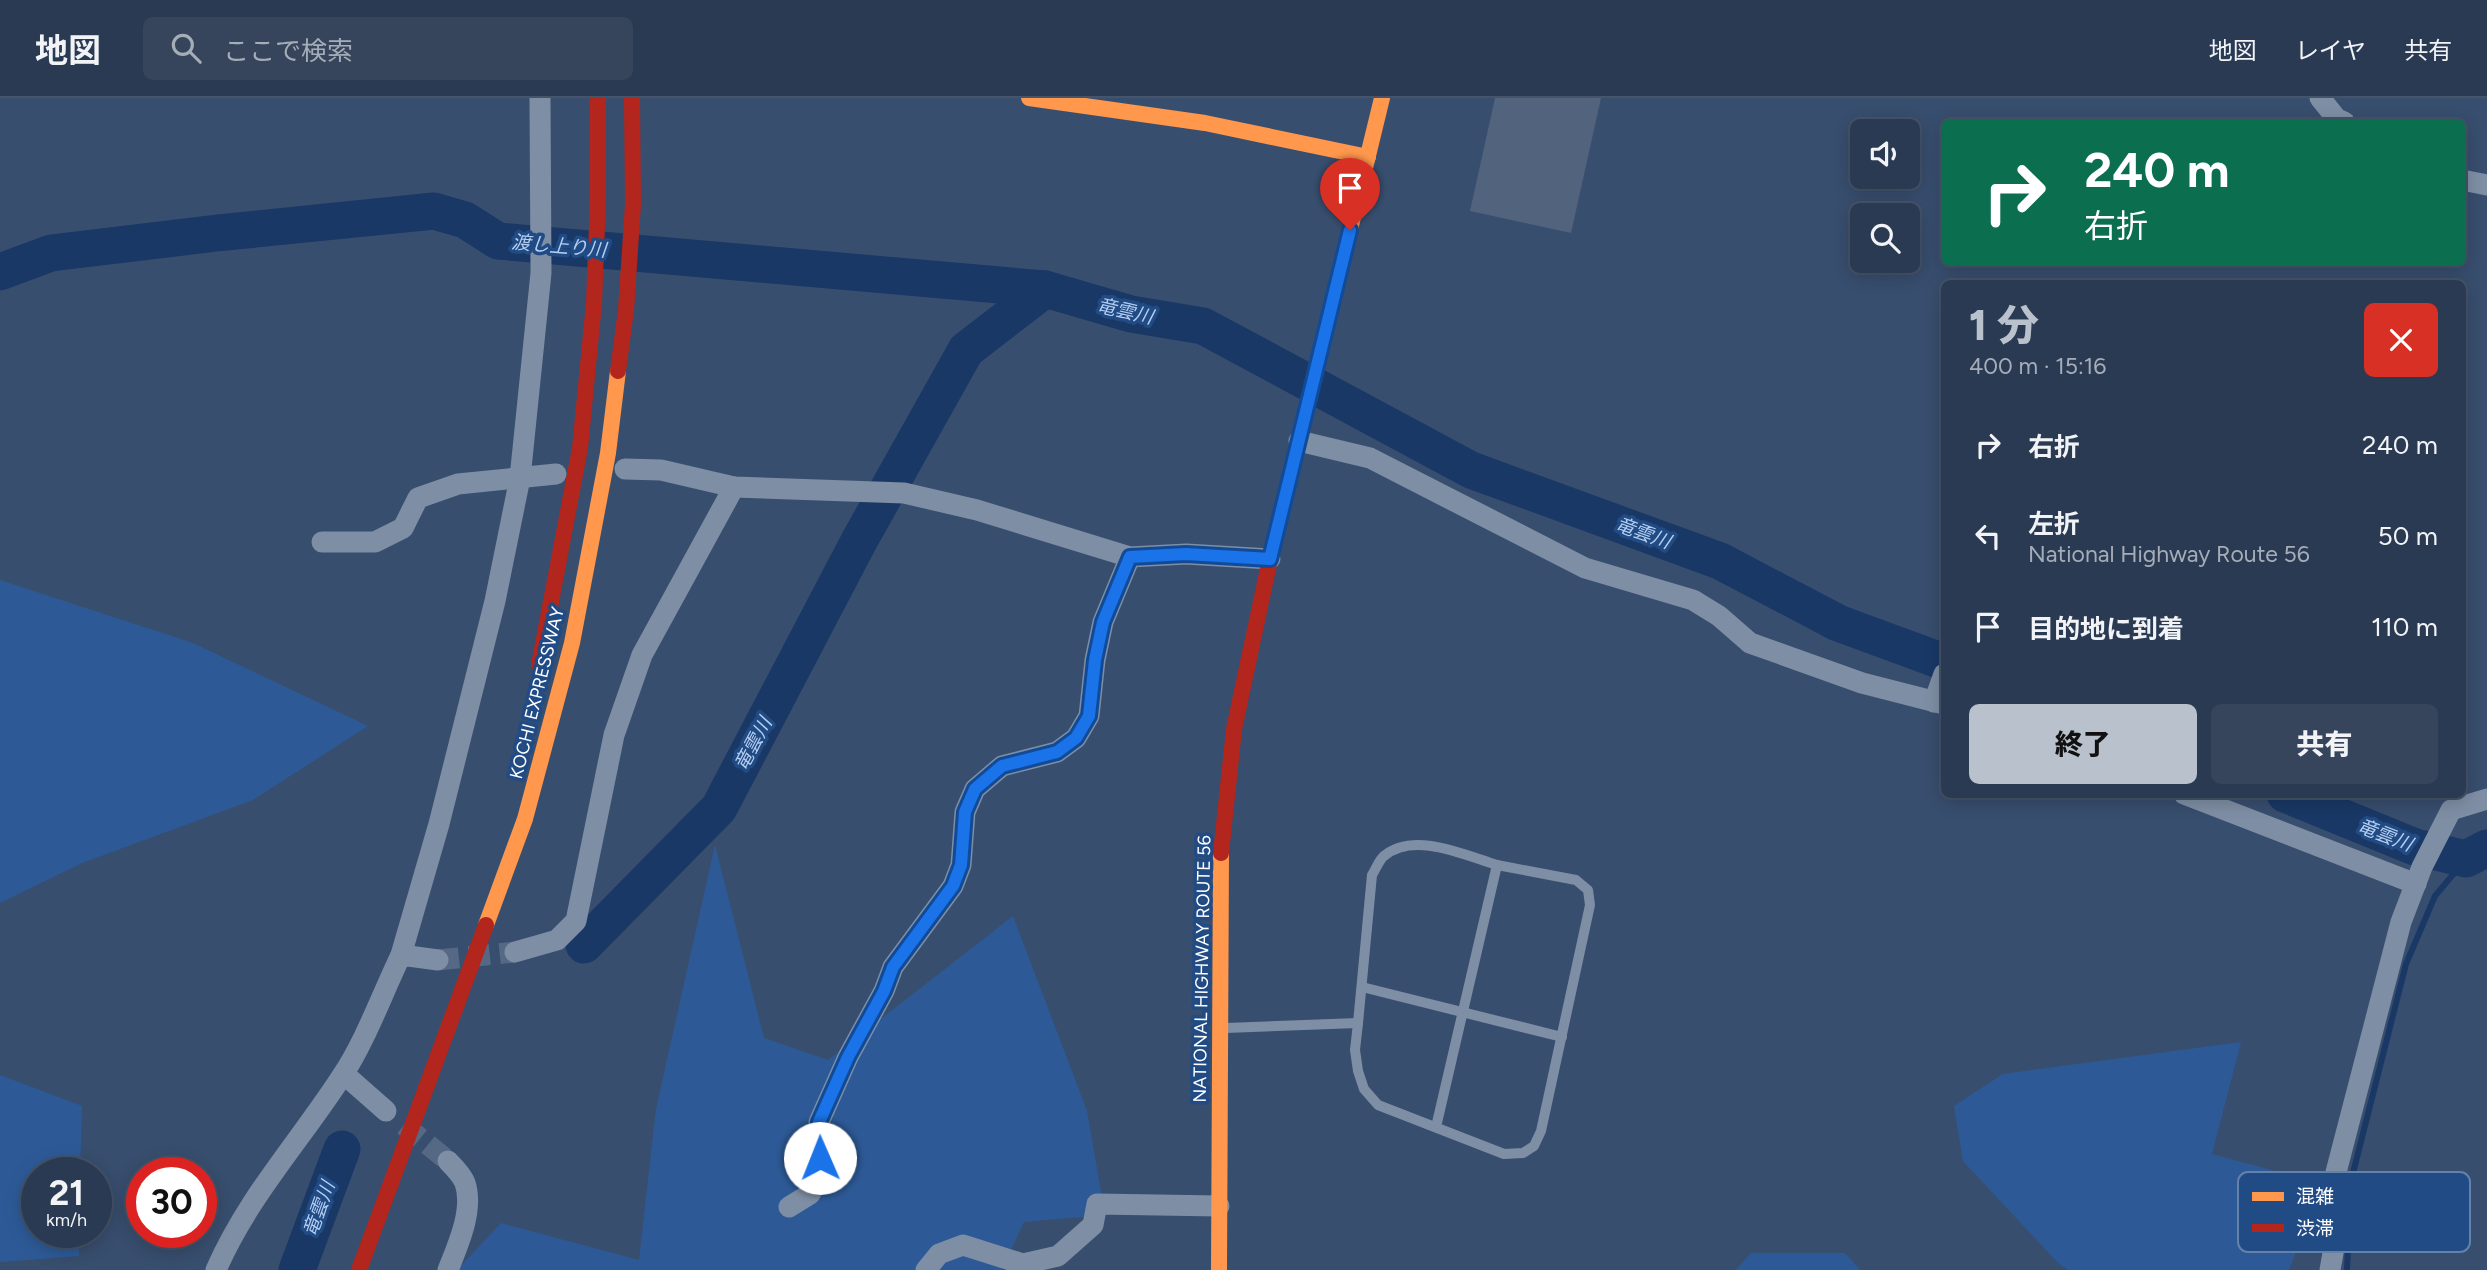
<!DOCTYPE html>
<html lang="ja">
<head>
<meta charset="utf-8">
<style>
	body { margin:0; font-family:Figtree,"Noto Sans JP",sans-serif; background:#36455c; color:#f1f3f6; height:100vh; display:flex; flex-direction:column; font-size:26px; white-space:nowrap }
	* { box-sizing:border-box; margin:0 }
	p { font-size:23px; color:#a5adb8 }
	.icon { flex:none; width:38px; height:38px; fill:none; stroke:currentColor; stroke-width:2; stroke-linecap:round; stroke-linejoin:round }
	.map { position:relative; flex:1; overflow:hidden }
	.side { position:absolute; left:1941px; top:182px; width:525px; height:518px; display:flex; flex-direction:column; background:#2a3a52; border-radius:10px; box-shadow:0 4px 18px #0003,0 0 0 2px #465469 }
	.side>* { flex:none }
	.banner { position:absolute; left:1941px; top:21px; width:525px; height:147px; border-radius:10px; box-shadow:0 4px 18px #0003,0 0 0 2px #465469; background:#0b6e4f; color:#fff; overflow:hidden }
	.controls { position:absolute; left:1850px; top:21px; display:grid; gap:14px }
	.controls a { display:grid; place-items:center; width:70px; height:70px; border-radius:10px; background:#2a3a52; box-shadow:0 4px 18px #0003,0 0 0 2px #465469; font-size:35px }
	.speed { position:absolute; left:21px; top:1059px; display:flex; gap:14px; font-size:35px; font-weight:700; text-align:center }
	.speed>* { display:grid; place-content:center; width:91px; height:91px; border-radius:50%; background:#2a3a52; box-shadow:0 4px 18px #0003,0 0 0 2px #465469; line-height:1 }
	.speed small { font-size:18px; font-weight:400 }
	.speed .limit { border:10px solid #d22; background:#fff; color:#111 }
	.pin { position:absolute; display:grid; place-items:center; width:60px; height:60px; color:#fff; margin:-72px -30px; border-radius:50% 50% 50% 0; rotate:-45deg; box-shadow:0 0 7px #0007 }
	.pin .icon { rotate:45deg }
	.me { position:absolute; width:77px; margin:-38px; rotate:359deg; stroke-linejoin:round; filter:drop-shadow(0 0 5px #0008) }
	.turn { display:flex; align-items:center; gap:24px; height:147px; padding:0 28px; font-size:32px }
	.turn .icon { width:91px; height:91px; stroke-width:2.5 }
	.turn b { display:block; font-size:49px; line-height:60px }
	.round { display:grid; place-items:center; flex:none; width:74px; height:74px; border-radius:10px; background:#36455c }
	.overview { display:flex; align-items:center; justify-content:space-between; height:119px; padding:0 28px }
	h1 { font-size:42px; font-weight:800; line-height:52px; color:#b9c1cc }
	.primary-button { display:flex; gap:14px; margin-top:auto; padding:14px 28px }
	.primary-button a { flex:1; height:80px; border-radius:10px; background:#b9c1cc; color:#111; font-size:28px; font-weight:800; line-height:80px; text-align:center }
	.primary-button a+a { background:#36455c; color:#f1f3f6 }
	ul { padding:0; list-style:none }
	li { display:flex; align-items:center; gap:21px; height:91px; padding:0 28px }
	li div { flex:1 }
	li b { display:block; font-size:26px }
	li em { font-style:normal }
	header { display:flex; align-items:center; gap:42px; box-sizing:border-box; height:98px; padding:0 35px; background:#2a3a52; border-bottom:2px solid #465469 }
	header strong { font-size:33px }
	nav { display:flex; gap:38px; margin-inline-start:auto; font-size:24px }
	.search { width:490px; height:63px; background:#36455c; display:flex; align-items:center; gap:18px; box-sizing:border-box; padding:0 24px; border-radius:10px; color:#a5adb8; font-size:26px }
	.map>svg:first-child { display:block }
</style>
</head>
<body>
<header>
<strong>地図</strong>
<div class="search"><svg class="icon" aria-label="search" viewBox="0 0 24 24"><circle cx="10" cy="10" r="6"/><path d="M15 15l6 6"/></svg>ここで検索</div>
<nav><a>地図</a><a>レイヤ</a><a>共有</a></nav>
</header>
<div class="map">
<svg width="2487" height="1172" viewBox="0 0 2487 1172">
	<rect width="100%" height="100%" fill="#384e6e"/>
	<!-- green -->
	<g fill="#2d5a97">
		<path d="M 0,482 L 193,545 L 368,628 L 253,702 L 82,765 L 0,805 Z"/>
		<path d="M 715,747 L 764,940 L 828,962 L 1013,818 L 1087,1013 L 1105,1117 L 1024,1124 L 1002,1172 L 457,1172 L 501,1125 L 639,1162 L 656,1011 Z"/>
		<path d="M 2241,944 L 2212,1056 L 2290,1077 L 2308,1122 L 2289,1172 L 2069,1172 L 2059,1166 L 1963,1063 L 1954,1008 L 2003,976 Z"/>
		<path d="M 0,977 L 82,1008 L 80,1074 L 37,1074 L 37,1134 L 79,1134 L 79,1158 L 0,1164 Z"/>
		<path d="M 1751,1155 L 1845,1155 L 1860,1172 L 1736,1172 Z"/>
	</g>
	<g fill="none" stroke-linecap="round" stroke-linejoin="round">
		<!-- stream -->
		<path stroke="#193865" stroke-width="6" d="M 2347,1172 L 2351,1083 L 2406,866 L 2435,798 L 2466,761"/>
		<!-- river -->
		<g stroke="#193865" stroke-width="37">
			<path d="M 0,174 L 51,155 L 217,135 L 434,113 L 465,122 L 498,143 L 1045,191 L 1131,216 L 1203,228 L 1471,372 L 1720,463 L 1838,525 L 1944,564"/>
			<path d="M 2285,696 L 2415,749 L 2466,761 L 2487,750"/>
			<path d="M 584,847 L 719,710 L 859,443 L 966,252 L 1045,191"/>
			<path d="M 297,1172 L 342,1051"/>
		</g>
	</g>
	<!-- building -->
	<path fill="#51637d" d="M 1495,0 L 1601,0 L 1571,135 L 1470,113 Z"/>
	<g fill="none" stroke-linecap="round" stroke-linejoin="round">
		<!-- street-tunnel -->
		<g stroke="#566984" stroke-width="21" stroke-dasharray="21 10" stroke-linecap="butt">
			<path d="M 438,862 L 515,854"/>
			<path d="M 404,1027 L 448,1063"/>
		</g>
		<!-- lane -->
		<g stroke="#7e8ea4" stroke-width="10">
			<path d="M 1362,889 L 1562,939"/>
			<path d="M 1358,925 L 1355,952 L 1358,973 L 1364,991 L 1378,1007 L 1504,1056 L 1523,1055 L 1534,1048 L 1541,1033 L 1590,807 L 1588,792 L 1576,782 L 1497,767 L 1436,1029"/>
			<path d="M 1226,930 L 1358,925 L 1372,777 C 1376,771 1379,762 1384,758 C 1414,733 1464,757 1497,767"/>
		</g>
		<!-- street -->
		<g stroke="#7e8ea4" stroke-width="21">
			<path d="M 2320,0 L 2337,21 L 2344,24"/>
			<path d="M 2462,82 L 2487,87"/>
			<path d="M 1299,343 L 1370,360 L 1585,470 L 1693,502 L 1719,518 L 1750,545 L 1862,585 L 1944,606"/>
			<path d="M 625,371 L 661,372 L 734,389 L 904,395 L 977,412 L 1130,459 L 1186,456 L 1270,461"/>
			<path d="M 322,444 L 375,444 L 403,430 L 418,400 L 458,386 L 556,376"/>
			<path d="M 1934,604 L 1944,576"/>
			<path d="M 2184,696 L 2416,786"/>
			<path d="M 515,854 L 557,842 L 576,823 L 614,637 L 642,557 L 734,389"/>
			<path d="M 401,857 L 439,726 L 495,503 L 520,380 L 541,175 L 540,0"/>
			<path d="M 344,976 L 386,1013"/>
			<path d="M 789,1109 L 810,1096 L 820,1077 L 819,1024 L 848,959 L 884,893 L 893,869 L 953,788 L 961,767 L 965,714 L 975,691 L 1002,668 L 1057,654 L 1076,640 L 1089,618 L 1095,562 L 1103,524 L 1130,459"/>
			<path d="M 216,1172 C 247,1100 300,1043 342,978 C 365,944 383,894 401,857 L 438,862"/>
			<path d="M 448,1172 C 458,1147 474,1112 465,1085 C 462,1077 454,1069 448,1063"/>
			<path d="M 926,1172 L 939,1156 L 963,1147 L 1023,1166 L 1058,1158 L 1093,1127 L 1097,1106 L 1219,1108"/>
			<path d="M 2330,1172 L 2333,1155 L 2334,1082 L 2401,824 L 2422,769 L 2451,712 L 2487,701"/>
		</g>
		<!-- slow -->
		<g stroke="#ff974d" stroke-width="16">
			<path d="M 1029,0 L 1205,25 L 1368,59"/>
			<path d="M 1318,263 L 1382,0"/>
			<path d="M 486,827 L 525,721 L 572,545 L 608,355 L 618,273"/>
			<path d="M 1219,1172 L 1221,755"/>
		</g>
		<!-- jam -->
		<g stroke="#b3261e" stroke-width="16">
			<path d="M 618,273 L 626,212 L 633,106 L 632,0"/>
			<path d="M 539,567 L 580,350 L 594,205 L 598,100 L 598,0"/>
			<path d="M 1221,755 L 1234,631 L 1270,461 L 1318,263"/>
			<path d="M 359,1172 L 486,827"/>
		</g>
	</g>
	<g fill="none" stroke-linecap="round" stroke-linejoin="round">
		<!-- route casing -->
		<g stroke="#114b97" stroke-width="18">
			<path id="route" d="M 820,1060 L 819,1024 L 848,959 L 884,893 L 893,869 L 953,788 L 961,767 L 965,714 L 975,691 L 1002,668 L 1057,654 L 1076,640 L 1089,618 L 1095,562 L 1103,524 L 1130,459 L 1186,456 L 1270,461 L 1350,132"/>
		</g>
		<!-- route -->
		<use href="#route" stroke="#1a73e8" stroke-width="12"/>
	</g>
	<g text-anchor="middle" dominant-baseline="central" stroke-width="7" stroke-linejoin="round" paint-order="stroke">
		<!-- street labels -->
		<g font-size="18" fill="#fff" stroke="#214b85">
			<text transform="translate(537 595) rotate(-76)">KOCHI EXPRESSWAY</text>
			<text transform="translate(1202 871) rotate(-89)">NATIONAL HIGHWAY ROUTE 56</text>
		</g>
		<!-- water labels -->
		<g font-size="19" font-style="italic" fill="#b5cff1" stroke="#214b85">
			<text transform="translate(559 148) rotate(5)">渡し上り川</text>
			<text transform="translate(1125 213) rotate(13)">竜雲川</text>
			<text transform="translate(1643 435) rotate(20)">竜雲川</text>
			<text transform="translate(753 646) rotate(-62)">竜雲川</text>
			<text transform="translate(2385 737) rotate(21)">竜雲川</text>
			<text transform="translate(319 1111) rotate(-70)">竜雲川</text>
		</g>
	</g>
	<!-- legend -->
	<rect x="2238" y="1074" width="232" height="80" rx="10" fill="#214b85" stroke="#6481aa" stroke-width="2"/>
	<rect x="2252" y="1094" width="32" height="9" fill="#ff974d"/>
	<rect x="2252" y="1126" width="32" height="8" fill="#b3261e"/>
	<g font-size="19" fill="#fff">
		<text x="2296" y="1105">混雑</text>
		<text x="2296" y="1137">渋滞</text>
	</g>
</svg>
<div class="controls">
<a><svg class="icon" aria-label="sound" viewBox="0 0 24 24"><path d="M4 9h4l5-4v14l-5-4H4zM17 9q2 3 0 6"/></svg></a>
<a><svg class="icon" aria-label="search" viewBox="0 0 24 24"><circle cx="10" cy="10" r="6"/><path d="M15 15l6 6"/></svg></a>
</div>
<div class="speed"><div>21<small>km/h</small></div><div class="limit">30</div></div>
<div class="pin" style="left:1350px;top:132px;background:#d93025"><svg class="icon" aria-label="arrive" viewBox="0 0 24 24"><path d="M6 21V4h12l-3 4 3 4H6"/></svg></div>
<svg class="me" style="left:820px;top:1060px" viewBox="-20 -20 40 40"><circle r="19" fill="#fff"/><path d="M0-13L10 11 0 6-10 11z" fill="#1a73e8"/></svg>
<div class="banner">
<div class="turn"><svg class="icon" aria-label="right" viewBox="0 0 24 24"><path d="M7 20v-9h11M14 6l5 5-5 5"/></svg><div><b>240 m</b>右折</div></div>
</div>
<section class="side">
<div class="overview"><div><h1>1 分</h1><p>400 m · 15:16</p></div><a class="round" style="background:#d93025;color:#fff"><svg class="icon" aria-label="close" viewBox="0 0 24 24"><path d="M6 6l12 12M18 6L6 18"/></svg></a></div>
<ul>
<li><svg class="icon" aria-label="right" viewBox="0 0 24 24"><path d="M7 20v-9h11M14 6l5 5-5 5"/></svg><div><b>右折</b></div><em>240 m</em></li>
<li><svg class="icon" aria-label="left" viewBox="0 0 24 24"><path d="M17 20v-9H6M10 6l-5 5 5 5"/></svg><div><b>左折</b><p>National Highway Route 56</p></div><em>50 m</em></li>
<li><svg class="icon" aria-label="arrive" viewBox="0 0 24 24"><path d="M6 21V4h12l-3 4 3 4H6"/></svg><div><b>目的地に到着</b></div><em>110 m</em></li>
</ul>
<div class="primary-button"><a>終了</a><a>共有</a></div>
</section>
</div>
</body>
</html>
